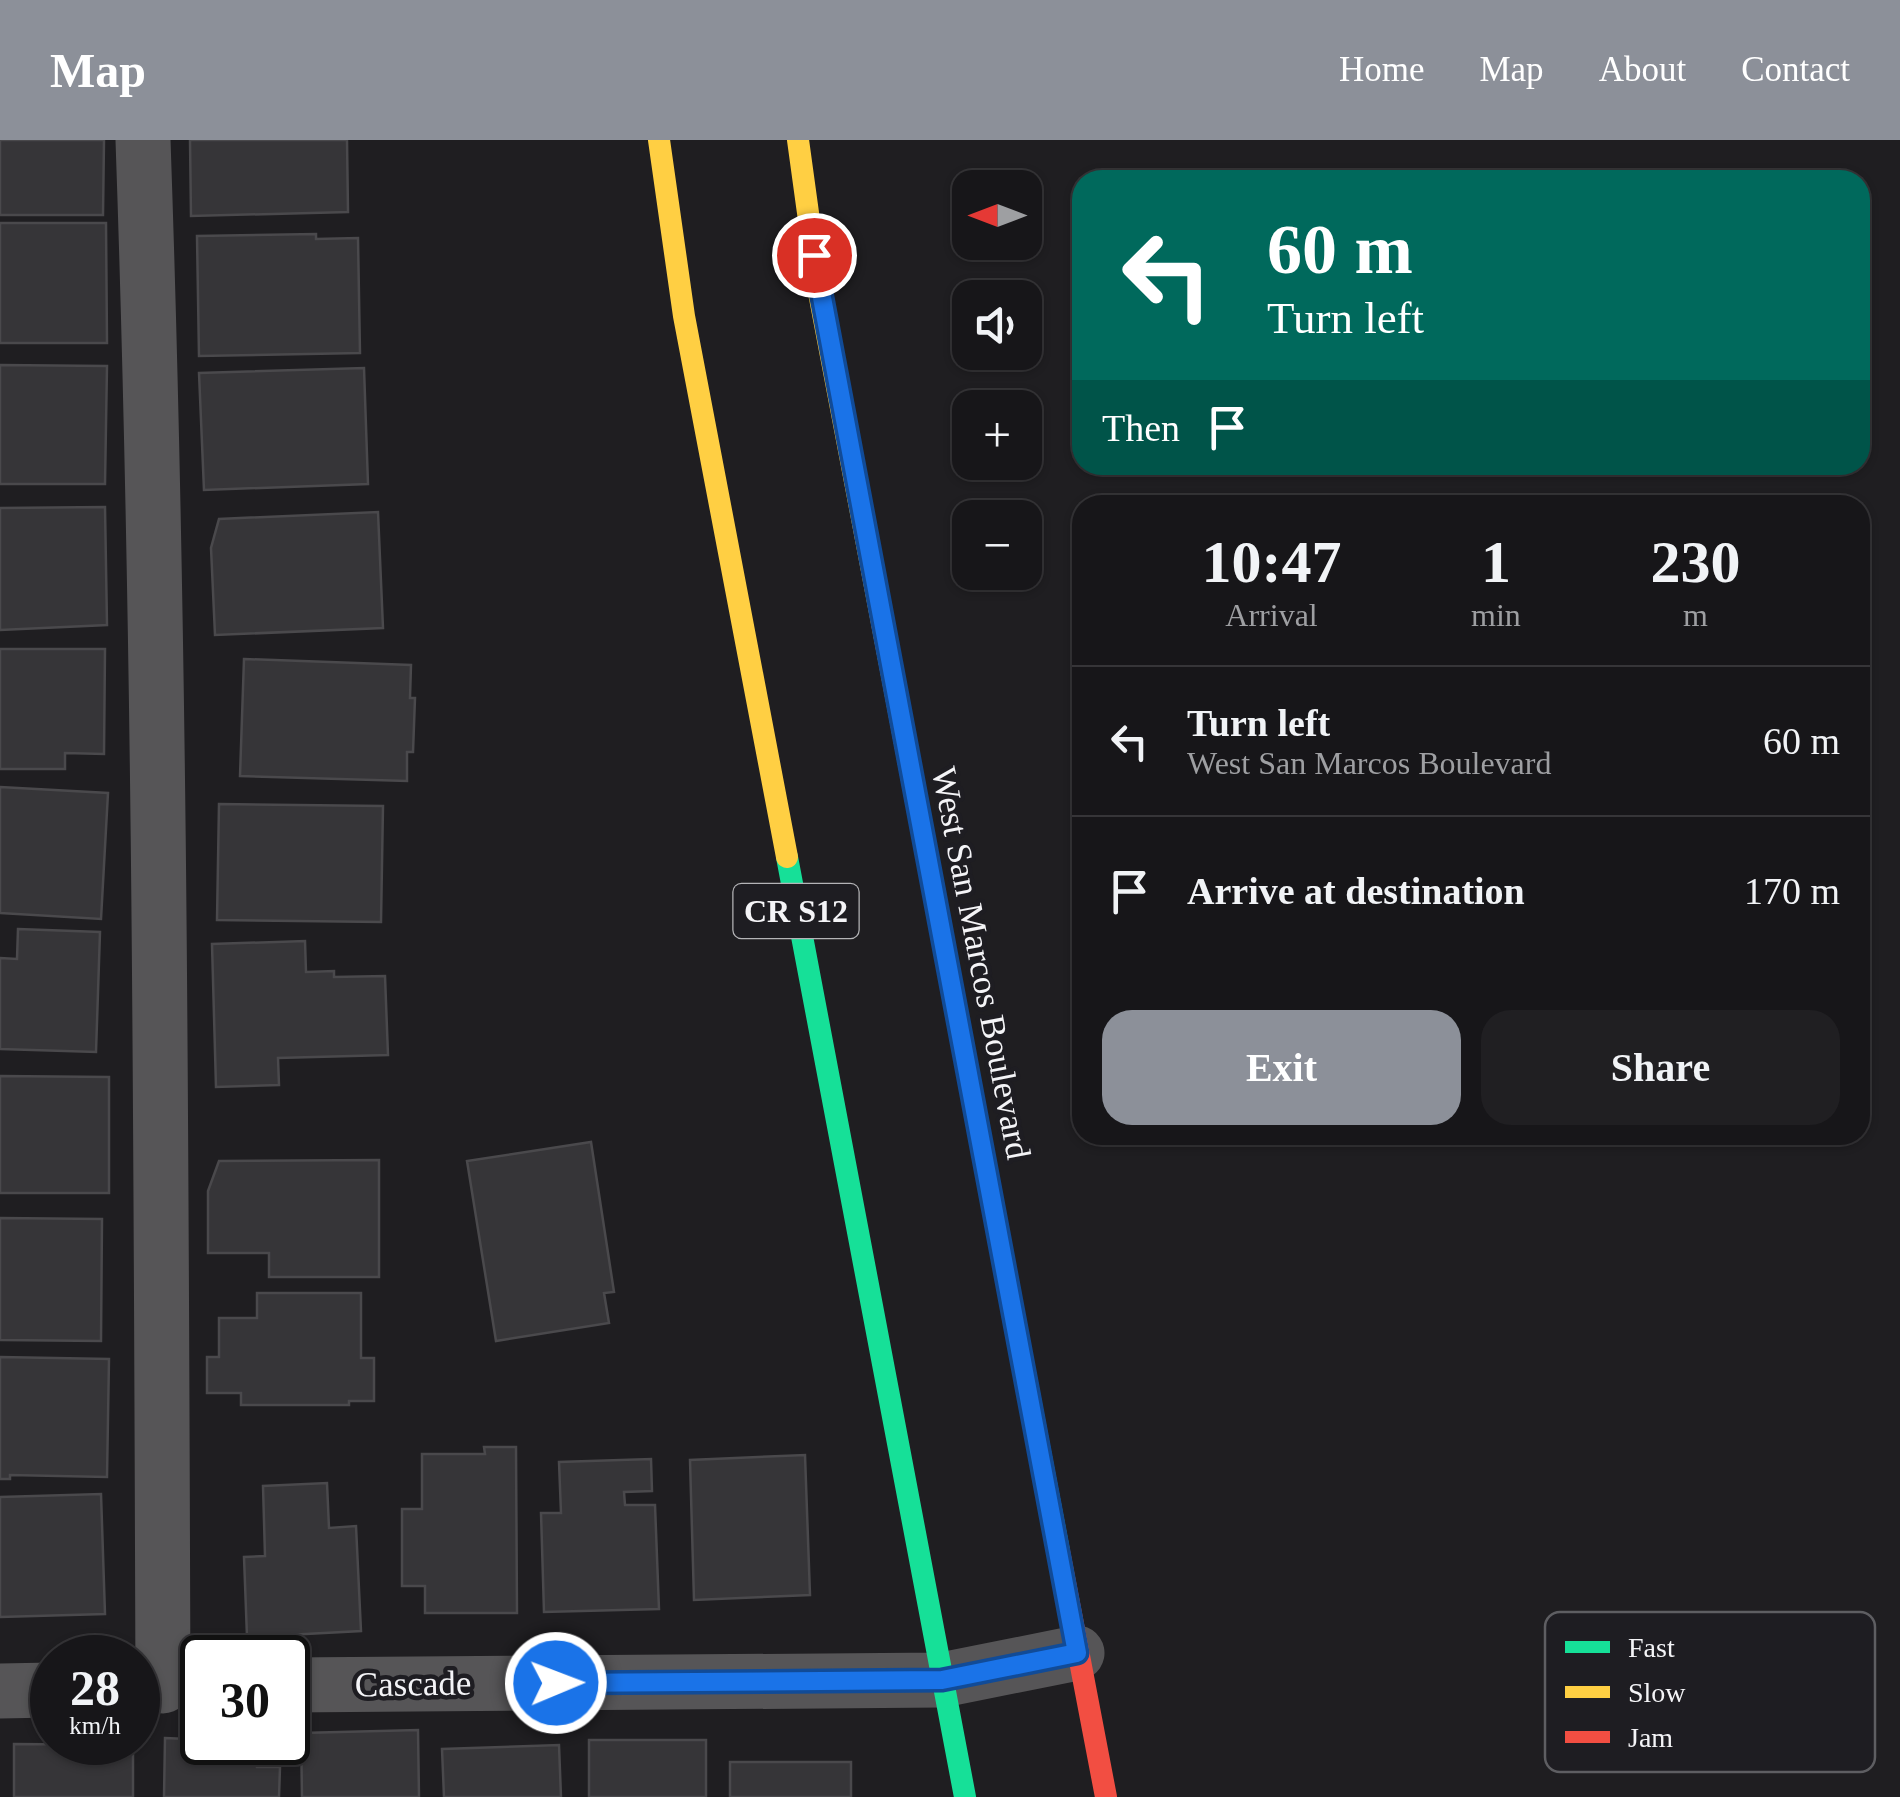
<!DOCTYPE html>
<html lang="en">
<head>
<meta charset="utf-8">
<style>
	body { margin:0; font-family:"Times New Roman",serif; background:#201f22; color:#f1f3f6; height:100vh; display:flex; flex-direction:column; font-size:38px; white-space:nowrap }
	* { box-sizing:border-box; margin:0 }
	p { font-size:32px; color:#9e9fa2 }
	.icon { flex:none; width:55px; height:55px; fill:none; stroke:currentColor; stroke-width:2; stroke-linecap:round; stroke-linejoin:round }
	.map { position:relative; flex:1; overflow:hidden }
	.side { position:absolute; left:1072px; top:355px; width:798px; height:650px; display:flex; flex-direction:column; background:#171619; border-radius:30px; box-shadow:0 2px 8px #0004,0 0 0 2px #363538 }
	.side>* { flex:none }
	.banner { position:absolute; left:1072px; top:30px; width:798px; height:305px; border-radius:30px; box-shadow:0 2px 8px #0004,0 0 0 2px #363538; background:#00695c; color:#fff; overflow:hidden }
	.needle { width:65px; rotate:270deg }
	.fabs { position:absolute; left:952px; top:30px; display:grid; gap:20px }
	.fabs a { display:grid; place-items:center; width:90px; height:90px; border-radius:20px; background:#171619; box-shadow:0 2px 8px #0004,0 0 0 2px #363538; font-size:50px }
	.speed { position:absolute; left:30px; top:1495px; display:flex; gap:20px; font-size:50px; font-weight:700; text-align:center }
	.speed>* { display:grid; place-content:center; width:130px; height:130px; border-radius:50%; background:#171619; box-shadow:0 2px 8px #0004,0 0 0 2px #363538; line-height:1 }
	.speed small { font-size:25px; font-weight:400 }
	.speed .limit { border:5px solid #111; border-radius:15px; background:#fff; color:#111 }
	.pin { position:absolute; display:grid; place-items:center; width:85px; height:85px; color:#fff; margin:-42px; border:5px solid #fff; border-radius:50%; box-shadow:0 2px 10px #0007 }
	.me { position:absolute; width:110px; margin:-55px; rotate:89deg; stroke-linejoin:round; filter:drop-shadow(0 0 8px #0008) }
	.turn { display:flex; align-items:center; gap:35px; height:210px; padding:0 30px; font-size:45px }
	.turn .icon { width:130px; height:130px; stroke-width:2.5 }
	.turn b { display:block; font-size:70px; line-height:85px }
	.then { display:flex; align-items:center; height:95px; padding:0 30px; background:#0003; gap:20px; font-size:38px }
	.eta { display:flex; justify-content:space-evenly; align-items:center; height:170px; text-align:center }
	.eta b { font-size:60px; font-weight:600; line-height:70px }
	.action { display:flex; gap:20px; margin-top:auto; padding:20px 30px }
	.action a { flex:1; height:115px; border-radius:30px; background:#8c9099; color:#fff; font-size:40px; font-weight:600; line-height:115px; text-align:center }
	.action a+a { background:#201f22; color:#f1f3f6 }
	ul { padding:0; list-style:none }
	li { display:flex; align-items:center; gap:30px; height:150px; padding:0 30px; border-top:2px solid #363538 }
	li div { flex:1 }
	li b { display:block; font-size:38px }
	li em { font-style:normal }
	header { display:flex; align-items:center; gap:60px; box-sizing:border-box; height:140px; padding:0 50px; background:#8c9099; color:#fff }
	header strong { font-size:48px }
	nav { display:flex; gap:55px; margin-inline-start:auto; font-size:35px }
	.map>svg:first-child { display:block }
</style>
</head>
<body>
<header>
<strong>Map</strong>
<nav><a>Home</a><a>Map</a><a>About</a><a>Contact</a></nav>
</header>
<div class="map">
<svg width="1900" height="1657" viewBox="0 0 1900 1657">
	<rect width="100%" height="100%" fill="#1f1e21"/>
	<!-- building -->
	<g fill="#363538" stroke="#4a494c" stroke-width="2.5">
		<path d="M 0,0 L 104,0 L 103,75 L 0,75 Z"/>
		<path d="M 190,0 L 347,0 L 348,72 L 191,76 Z"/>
		<path d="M 0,83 L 106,83 L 107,203 L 0,203 Z"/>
		<path d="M 316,94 L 316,99 L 358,98 L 360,213 L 199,216 L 197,96 Z"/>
		<path d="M 0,225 L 107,226 L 105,344 L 0,344 Z"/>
		<path d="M 364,228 L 368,344 L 204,350 L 199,233 Z"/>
		<path d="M 105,367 L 107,485 L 0,490 L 0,368 Z"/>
		<path d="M 378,372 L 383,488 L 215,495 L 211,408 L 219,379 Z"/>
		<path d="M 0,509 L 105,509 L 104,614 L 65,613 L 65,629 L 0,629 Z"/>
		<path d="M 244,519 L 411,525 L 410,558 L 415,558 L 413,612 L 407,612 L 407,641 L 240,636 Z"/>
		<path d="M 0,647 L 108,653 L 101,779 L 0,773 Z"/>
		<path d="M 219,664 L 383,666 L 381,782 L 217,780 Z"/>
		<path d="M 18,789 L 100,792 L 96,912 L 0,909 L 0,818 L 17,819 Z"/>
		<path d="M 305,801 L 306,832 L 334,831 L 334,837 L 385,836 L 388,915 L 278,918 L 279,945 L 216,947 L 212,804 Z"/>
		<path d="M 0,936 L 109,937 L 109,1053 L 0,1053 Z"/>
		<path d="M 591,1002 L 614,1152 L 604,1153 L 609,1183 L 496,1201 L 467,1021 Z"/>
		<path d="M 379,1020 L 379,1137 L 269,1137 L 269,1113 L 208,1113 L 208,1051 L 219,1021 Z"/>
		<path d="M 0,1078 L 102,1079 L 101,1201 L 0,1200 Z"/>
		<path d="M 257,1153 L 361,1153 L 361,1218 L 374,1218 L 374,1261 L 349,1261 L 349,1265 L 241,1265 L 241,1253 L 207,1253 L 207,1217 L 219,1217 L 219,1178 L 257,1178 Z"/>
		<path d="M 0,1217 L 109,1219 L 107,1337 L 10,1335 L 10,1339 L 0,1339 Z"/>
		<path d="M 484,1307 L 516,1307 L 517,1473 L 425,1473 L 425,1446 L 402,1446 L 402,1369 L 422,1369 L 422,1314 L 485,1314 Z"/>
		<path d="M 805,1315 L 810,1455 L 694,1460 L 690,1320 Z"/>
		<path d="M 651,1319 L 652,1351 L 624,1352 L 625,1365 L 655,1365 L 659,1469 L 544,1472 L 541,1373 L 561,1373 L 559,1322 Z"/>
		<path d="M 327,1343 L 329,1388 L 356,1386 L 361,1491 L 247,1497 L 244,1417 L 265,1416 L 263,1346 Z"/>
		<path d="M 101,1354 L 105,1474 L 0,1477 L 0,1357 Z"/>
		<path d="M 418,1590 L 419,1657 L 302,1657 L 301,1593 Z"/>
		<path d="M 165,1598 L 258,1602 L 257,1627 L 280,1627 L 279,1657 L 164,1657 Z"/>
		<rect x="589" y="1600" width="117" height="57"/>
		<path d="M 14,1604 L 133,1605 L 133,1657 L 14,1657 Z"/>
		<path d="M 559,1605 L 561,1657 L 444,1657 L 442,1609 Z"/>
		<rect x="730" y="1622" width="121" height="35"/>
	</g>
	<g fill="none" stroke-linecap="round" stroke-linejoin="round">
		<!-- street -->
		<g stroke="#565557" stroke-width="55">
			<path d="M 143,0 C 161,515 161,1031 163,1546"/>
			<path d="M 288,1545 L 942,1540 L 1077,1513"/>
			<path d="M 0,1551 L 52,1550"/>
		</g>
		<!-- fast -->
		<g stroke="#16e098" stroke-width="22">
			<path d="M 920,682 L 1059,1411"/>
			<path d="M 787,717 L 965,1657"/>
		</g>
		<!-- slow -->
		<g stroke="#ffcf43" stroke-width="22">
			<path d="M 659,0 L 684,176 L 787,717"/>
			<path d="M 798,0 L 819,153 L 920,682"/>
		</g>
		<!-- jam -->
		<path stroke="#f24e42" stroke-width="22" d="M 1059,1411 L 1106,1657"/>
	</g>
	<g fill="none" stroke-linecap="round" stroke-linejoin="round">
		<!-- route casing -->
		<g stroke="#114b97" stroke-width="25">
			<path id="route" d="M 556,1543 L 942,1540 L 1077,1513 L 814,115"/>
		</g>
		<!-- route -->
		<use href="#route" stroke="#1a73e8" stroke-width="18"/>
	</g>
	<g text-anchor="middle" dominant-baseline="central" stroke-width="9" stroke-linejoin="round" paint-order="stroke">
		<!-- shield labels -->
		<rect fill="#1e1d22" stroke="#b4b4b7" stroke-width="2.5" x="733.5" y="744" width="125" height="54" rx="8"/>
		<g font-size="32" font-weight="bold" fill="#f4f4f7">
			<text x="796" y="771">CR S12</text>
		</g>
		<!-- street labels -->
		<g font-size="35" fill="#f4f4f7" stroke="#1e1d22">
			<text transform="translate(981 823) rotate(79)">West San Marcos Boulevard</text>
			<text transform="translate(413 1544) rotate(-1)">Cascade</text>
		</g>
	</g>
	<!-- legend -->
	<rect x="1545" y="1472" width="330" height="160" rx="15" fill="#1e1d22" stroke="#5e5e62" stroke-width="2.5"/>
	<rect x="1565" y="1501" width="45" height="12" fill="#16e098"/>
	<rect x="1565" y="1546" width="45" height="12" fill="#ffcf43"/>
	<rect x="1565" y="1591" width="45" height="12" fill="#f24e42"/>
	<g font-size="28" fill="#f4f4f7">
		<text x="1628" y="1517">Fast</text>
		<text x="1628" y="1562">Slow</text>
		<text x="1628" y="1607">Jam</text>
	</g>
</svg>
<div class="fabs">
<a><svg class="needle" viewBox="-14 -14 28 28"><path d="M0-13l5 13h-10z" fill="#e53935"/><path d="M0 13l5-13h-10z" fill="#9e9fa2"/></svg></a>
<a><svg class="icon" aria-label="sound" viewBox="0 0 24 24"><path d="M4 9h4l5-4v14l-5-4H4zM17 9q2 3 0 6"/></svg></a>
<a>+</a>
<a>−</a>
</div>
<div class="speed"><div>28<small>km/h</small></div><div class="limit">30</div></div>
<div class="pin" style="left:814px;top:115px;background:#d93025"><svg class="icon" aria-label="arrive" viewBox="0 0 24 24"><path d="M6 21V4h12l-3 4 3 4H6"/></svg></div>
<svg class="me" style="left:556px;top:1543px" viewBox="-20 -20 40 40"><circle r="17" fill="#1a73e8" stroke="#fff" stroke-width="3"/><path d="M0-11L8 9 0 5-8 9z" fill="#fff"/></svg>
<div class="banner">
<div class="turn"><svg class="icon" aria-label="left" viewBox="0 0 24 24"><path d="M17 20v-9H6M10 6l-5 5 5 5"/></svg><div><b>60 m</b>Turn left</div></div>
<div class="then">Then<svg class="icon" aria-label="arrive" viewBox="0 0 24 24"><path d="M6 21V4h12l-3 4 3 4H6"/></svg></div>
</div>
<section class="side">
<div class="eta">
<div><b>10:47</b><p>Arrival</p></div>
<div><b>1</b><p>min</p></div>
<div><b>230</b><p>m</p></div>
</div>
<ul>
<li><svg class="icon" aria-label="left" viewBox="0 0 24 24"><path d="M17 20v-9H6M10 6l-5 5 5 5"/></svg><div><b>Turn left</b><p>West San Marcos Boulevard</p></div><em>60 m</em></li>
<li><svg class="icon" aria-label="arrive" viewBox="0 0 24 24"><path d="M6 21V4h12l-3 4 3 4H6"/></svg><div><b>Arrive at destination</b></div><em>170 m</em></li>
</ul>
<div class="action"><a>Exit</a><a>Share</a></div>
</section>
</div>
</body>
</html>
